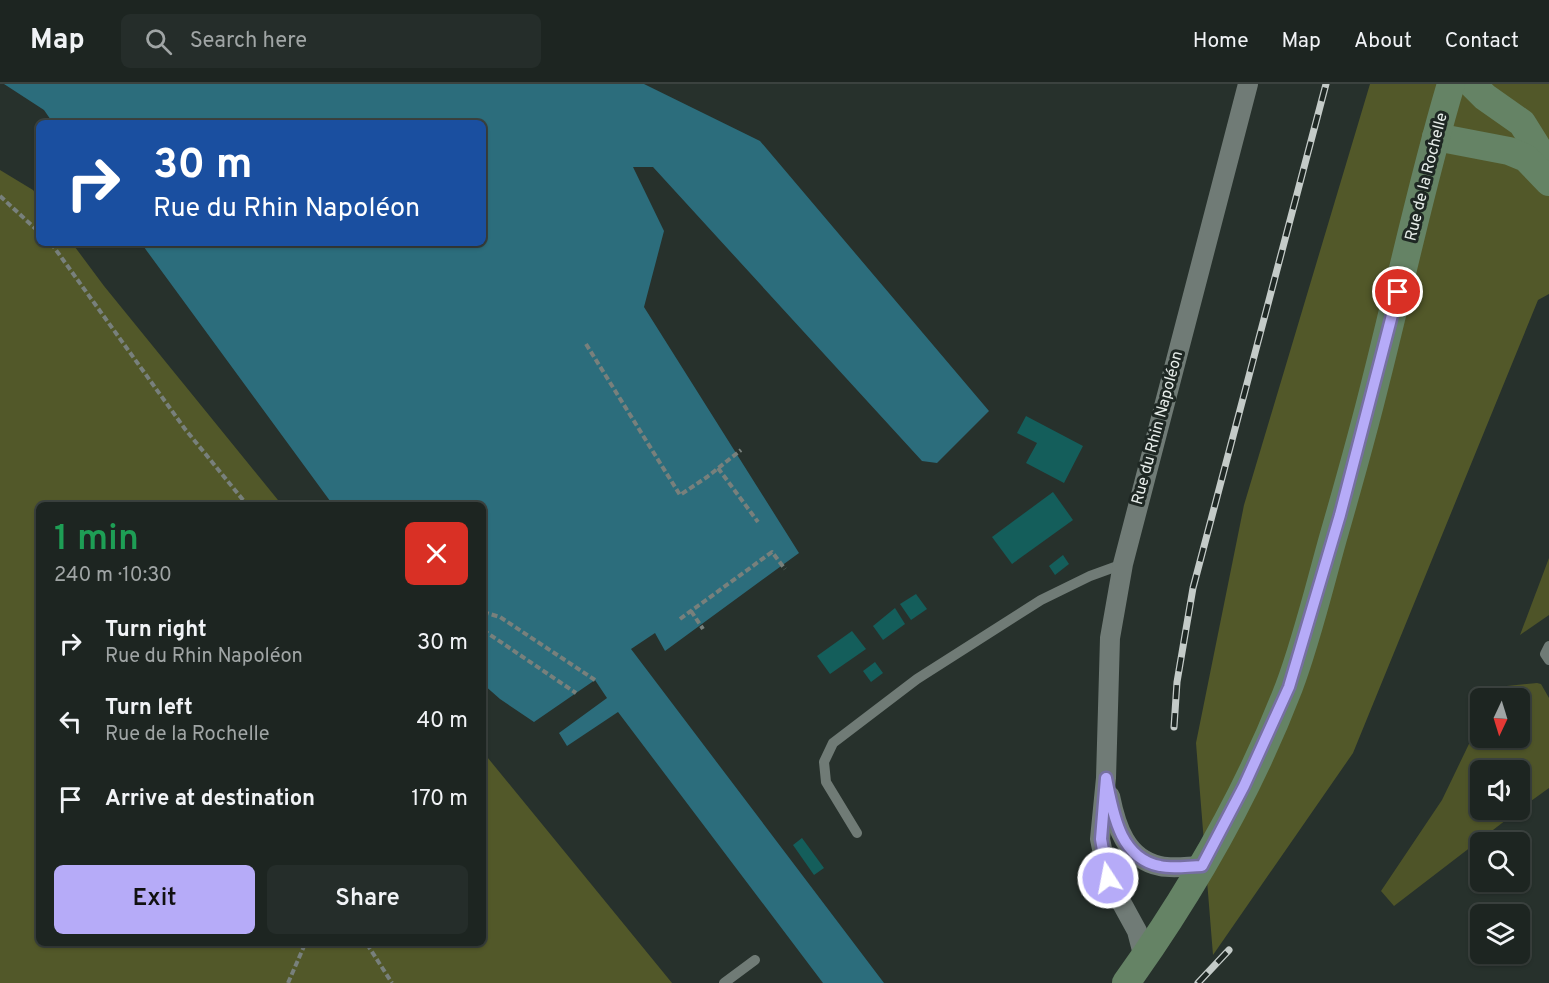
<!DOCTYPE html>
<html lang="en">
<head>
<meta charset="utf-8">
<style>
	body { margin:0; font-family:Overpass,sans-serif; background:#252d2a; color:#f1f3f6; height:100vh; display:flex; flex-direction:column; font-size:22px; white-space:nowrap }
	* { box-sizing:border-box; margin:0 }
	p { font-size:20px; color:#a0a5a5 }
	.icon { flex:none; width:33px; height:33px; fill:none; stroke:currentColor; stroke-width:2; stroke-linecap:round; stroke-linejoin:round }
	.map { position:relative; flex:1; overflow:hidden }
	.sheet { position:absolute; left:36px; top:418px; width:450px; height:444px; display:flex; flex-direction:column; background:#1d2521; border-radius:9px; box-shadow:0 2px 4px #0004,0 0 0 2px #3b423f }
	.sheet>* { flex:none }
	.hud { position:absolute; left:36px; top:36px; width:450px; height:126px; border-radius:9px; box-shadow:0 2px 4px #0004,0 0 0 2px #3b423f; background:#1a4fa0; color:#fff; overflow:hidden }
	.needle { width:39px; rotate:184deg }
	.controls { position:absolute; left:1470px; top:604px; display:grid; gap:12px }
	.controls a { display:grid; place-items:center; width:60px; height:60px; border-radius:9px; background:#1d2521; box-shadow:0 2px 4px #0004,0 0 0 2px #3b423f; font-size:30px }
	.pin { position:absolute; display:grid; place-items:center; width:51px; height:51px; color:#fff; margin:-26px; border:3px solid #fff; border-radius:50%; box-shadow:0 2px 6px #0007 }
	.me { position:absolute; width:66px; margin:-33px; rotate:349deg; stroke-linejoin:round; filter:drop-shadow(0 0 4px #0008) }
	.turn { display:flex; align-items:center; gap:21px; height:126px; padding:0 18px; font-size:27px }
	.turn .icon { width:78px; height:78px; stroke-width:2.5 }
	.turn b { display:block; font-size:42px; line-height:51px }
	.round { display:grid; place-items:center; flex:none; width:63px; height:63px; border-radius:9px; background:#252d2a }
	.headline { display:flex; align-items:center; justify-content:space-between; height:102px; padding:0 18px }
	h1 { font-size:36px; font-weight:600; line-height:45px; color:#1e9e55 }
	.primary-button { display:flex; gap:12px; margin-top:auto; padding:12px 18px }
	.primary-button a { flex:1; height:69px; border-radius:9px; background:#b6abf8; color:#111; font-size:24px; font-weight:600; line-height:69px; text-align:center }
	.primary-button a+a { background:#252d2a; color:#f1f3f6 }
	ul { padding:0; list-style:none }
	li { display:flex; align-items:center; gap:18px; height:78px; padding:0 18px }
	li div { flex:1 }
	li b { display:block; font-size:22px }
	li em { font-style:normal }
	header { display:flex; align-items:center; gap:36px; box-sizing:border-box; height:84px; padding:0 30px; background:#1d2521; border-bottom:2px solid #3b423f }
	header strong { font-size:28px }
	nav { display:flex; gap:33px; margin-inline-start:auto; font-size:21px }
	.search { width:420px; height:54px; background:#252d2a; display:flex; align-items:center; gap:15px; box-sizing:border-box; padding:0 21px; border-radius:9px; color:#a0a5a5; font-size:22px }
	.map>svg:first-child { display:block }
</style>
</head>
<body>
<header>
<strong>Map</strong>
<div class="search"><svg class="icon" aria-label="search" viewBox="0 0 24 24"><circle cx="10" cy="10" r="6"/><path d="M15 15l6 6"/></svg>Search here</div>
<nav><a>Home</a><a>Map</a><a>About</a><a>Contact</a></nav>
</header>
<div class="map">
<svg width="1549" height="899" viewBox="0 0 1549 899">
	<rect width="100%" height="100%" fill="#27312c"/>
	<!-- green -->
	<g fill="#4e5428">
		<path d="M 1549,474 L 1549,531 L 1520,551 Z"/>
		<path d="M 1537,599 L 1541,600 L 1549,614 L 1549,704 L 1520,725 L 1520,687 L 1480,687 L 1480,726 L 1519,726 L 1394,822 L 1381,807 L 1442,716 L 1480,637 L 1480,654 L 1520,654 L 1520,615 L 1491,615 L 1497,603 Z"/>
	</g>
	<!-- forest -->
	<g fill="#525829">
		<path d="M 1370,0 L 1549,0 L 1549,210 L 1538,216 L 1353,669 L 1213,871 L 1196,659 L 1244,421 Z"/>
		<path d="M 0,86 L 33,106 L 39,114 L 39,159 L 72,159 L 104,202 L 282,421 L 39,422 L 39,860 L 483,860 L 483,668 L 672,899 L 0,899 Z"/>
	</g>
	<!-- water -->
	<path fill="#2c6d7c" d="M 4,0 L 644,0 L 760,57 L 989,327 L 937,379 L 922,377 L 653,83 L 633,83 L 664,147 L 644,223 L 799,469 L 665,567 L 655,549 L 631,565 L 884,899 L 823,899 L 618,628 L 567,662 L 559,649 L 607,614 L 595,596 L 534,638 L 500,615 L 483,600 L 483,422 L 333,421 L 141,159 L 483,159 L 483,39 L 53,39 L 44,26 Z"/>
	<!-- building -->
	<g fill="#145e5b">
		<path d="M 1026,332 L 1083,362 L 1064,399 L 1026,379 L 1037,359 L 1017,349 Z"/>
		<path d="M 1053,408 L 1073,436 L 1012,480 L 992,453 Z"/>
		<path d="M 1063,471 L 1069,480 L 1055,491 L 1049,482 Z"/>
		<path d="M 916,510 L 927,525 L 911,536 L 900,520 Z"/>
		<path d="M 895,524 L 905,540 L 883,556 L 873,542 Z"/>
		<path d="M 852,547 L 866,565 L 830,590 L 817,572 Z"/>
		<path d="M 875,578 L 883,589 L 871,598 L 863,587 Z"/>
		<path d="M 802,754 L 824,784 L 814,791 L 793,761 Z"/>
	</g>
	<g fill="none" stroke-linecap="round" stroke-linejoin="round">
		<!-- path -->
		<g stroke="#78807c" stroke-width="4" stroke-dasharray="6 3" stroke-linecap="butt">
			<path d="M 0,112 L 39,148"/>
			<path d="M 51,159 L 185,345 L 248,422"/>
			<path d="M 586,260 L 680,411 L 707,393 L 741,366"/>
			<path d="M 718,384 L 758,438"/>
			<path d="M 691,527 L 703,545"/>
			<path d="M 483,528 L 500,533 L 595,596"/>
			<path d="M 680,535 L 772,468 L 785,485"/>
			<path d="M 483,546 L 576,609"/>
			<path d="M 367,860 L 392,899"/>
			<path d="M 288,899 L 305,860"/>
		</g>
		<!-- lane -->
		<g stroke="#707b76" stroke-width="10">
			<path d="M 1549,562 L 1545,570 L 1549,576"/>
			<path d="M 857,749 L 826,698 L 824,678 L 833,659 L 917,595 L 1041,516 L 1090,492 L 1123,480"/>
			<path d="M 724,899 L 755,876"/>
		</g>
		<!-- street -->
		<g stroke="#707b76" stroke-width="20">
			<path d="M 1110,712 C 1116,742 1126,775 1160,782 C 1173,785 1189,782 1202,782"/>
			<path d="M 1144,874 L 1137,847 L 1108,794 L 1100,755 L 1106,694 L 1110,554 L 1123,480 L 1248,0"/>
		</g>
		<!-- secondary -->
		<g stroke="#658365" stroke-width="28">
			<path d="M 1472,0 L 1485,13 L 1522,39 L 1542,71 L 1548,91"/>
			<path d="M 1436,53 L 1509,67 L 1526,74 L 1549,98"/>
			<path d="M 1126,899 C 1191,808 1249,707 1289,603 C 1307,555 1319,504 1333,454 C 1348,402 1363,349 1376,296 C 1401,197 1422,97 1451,0"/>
		</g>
		<!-- rail casing -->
		<g stroke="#c4cbc8" stroke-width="7">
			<g id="rail">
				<path d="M 1174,643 L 1177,598 L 1193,504 L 1326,0"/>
				<path d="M 1198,899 L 1229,866"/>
			</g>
		</g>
		<!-- rail -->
		<use href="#rail" stroke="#1e2723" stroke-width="4.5" stroke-dasharray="14" stroke-linecap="butt"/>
	</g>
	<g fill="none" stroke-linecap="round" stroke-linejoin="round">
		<!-- route casing -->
		<g stroke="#766fa1" stroke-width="15">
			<path id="route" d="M 1108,794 L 1101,755 L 1106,694 C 1113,728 1119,774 1160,782 C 1173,785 1189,782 1202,782 L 1244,702 L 1289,603 L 1340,431 L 1398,208"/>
		</g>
		<!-- route -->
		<use href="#route" stroke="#b6abf8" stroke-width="10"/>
	</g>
	<g text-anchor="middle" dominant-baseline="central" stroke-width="6" stroke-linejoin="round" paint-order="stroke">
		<!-- street labels -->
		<g font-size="16" fill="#e8eeeb" stroke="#1e2723">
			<text transform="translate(1427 93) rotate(-76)">Rue de la Rochelle</text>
			<text transform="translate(1158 344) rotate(-75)">Rue du Rhin Napoléon</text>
		</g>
	</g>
</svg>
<div class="controls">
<a><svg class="needle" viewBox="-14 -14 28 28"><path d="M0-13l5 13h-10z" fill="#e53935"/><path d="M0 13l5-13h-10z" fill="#a0a5a5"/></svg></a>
<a><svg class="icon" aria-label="sound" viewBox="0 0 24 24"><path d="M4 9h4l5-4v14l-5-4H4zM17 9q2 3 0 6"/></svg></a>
<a><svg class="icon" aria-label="search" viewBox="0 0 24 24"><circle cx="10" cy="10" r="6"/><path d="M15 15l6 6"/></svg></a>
<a><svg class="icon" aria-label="layers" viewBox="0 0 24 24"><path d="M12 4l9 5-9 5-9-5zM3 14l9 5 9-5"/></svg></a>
</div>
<div class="pin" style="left:1398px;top:208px;background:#d93025"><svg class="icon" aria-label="arrive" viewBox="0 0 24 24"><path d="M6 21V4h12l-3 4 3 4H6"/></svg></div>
<svg class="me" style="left:1108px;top:794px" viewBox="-20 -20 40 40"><circle r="17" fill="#b6abf8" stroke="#fff" stroke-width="3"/><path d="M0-11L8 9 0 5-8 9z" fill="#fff"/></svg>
<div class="hud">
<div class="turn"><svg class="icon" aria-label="right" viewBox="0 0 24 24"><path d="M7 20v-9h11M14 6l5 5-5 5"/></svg><div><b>30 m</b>Rue du Rhin Napoléon</div></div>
</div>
<section class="sheet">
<div class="headline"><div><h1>1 min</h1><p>240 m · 10:30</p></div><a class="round" style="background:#d93025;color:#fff"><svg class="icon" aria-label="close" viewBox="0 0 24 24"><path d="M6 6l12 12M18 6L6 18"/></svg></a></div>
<ul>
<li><svg class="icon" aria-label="right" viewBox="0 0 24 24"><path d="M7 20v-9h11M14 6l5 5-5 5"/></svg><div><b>Turn right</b><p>Rue du Rhin Napoléon</p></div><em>30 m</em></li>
<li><svg class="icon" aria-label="left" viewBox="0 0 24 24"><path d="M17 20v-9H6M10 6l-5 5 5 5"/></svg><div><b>Turn left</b><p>Rue de la Rochelle</p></div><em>40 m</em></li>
<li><svg class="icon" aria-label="arrive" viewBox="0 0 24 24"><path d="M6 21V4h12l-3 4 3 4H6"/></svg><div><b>Arrive at destination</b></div><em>170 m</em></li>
</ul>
<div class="primary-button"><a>Exit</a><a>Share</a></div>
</section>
</div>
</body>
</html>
